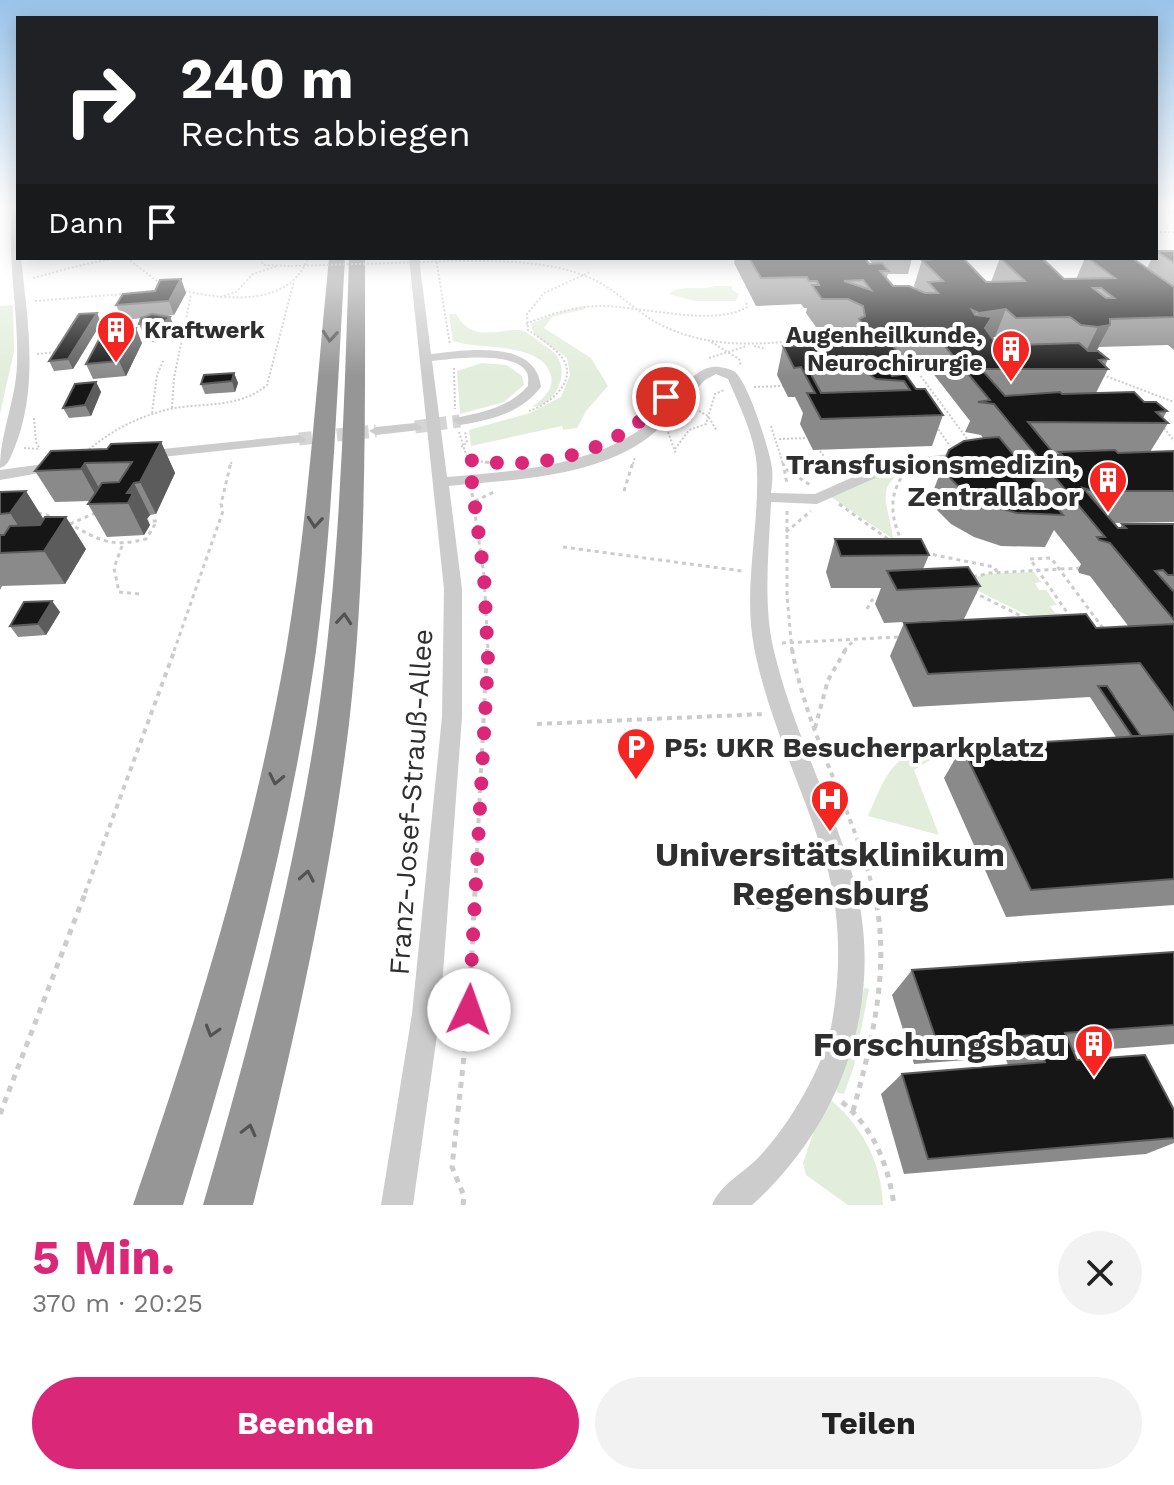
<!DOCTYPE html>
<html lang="de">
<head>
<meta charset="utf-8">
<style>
	body { margin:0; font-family:"Work Sans",sans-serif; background:#f2f2f2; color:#222; height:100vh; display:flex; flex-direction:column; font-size:30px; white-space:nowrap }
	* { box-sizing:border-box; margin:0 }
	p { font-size:26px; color:#767676 }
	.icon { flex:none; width:44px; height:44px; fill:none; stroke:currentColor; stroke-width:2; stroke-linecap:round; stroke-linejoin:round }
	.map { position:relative; height:1205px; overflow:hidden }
	.side { display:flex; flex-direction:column; background:#fff; flex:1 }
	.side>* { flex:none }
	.banner { position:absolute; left:16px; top:16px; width:1142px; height:244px; border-radius:0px; box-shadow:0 4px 20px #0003; background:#202124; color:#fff; overflow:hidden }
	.pin { position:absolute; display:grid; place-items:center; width:68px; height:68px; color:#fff; margin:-34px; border:4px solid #fff; border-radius:50%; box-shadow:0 2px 8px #0007 }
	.me { position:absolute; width:88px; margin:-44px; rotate:3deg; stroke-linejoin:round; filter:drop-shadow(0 0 6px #0008) }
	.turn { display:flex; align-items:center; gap:28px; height:168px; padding:0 32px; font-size:36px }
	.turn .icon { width:104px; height:104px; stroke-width:2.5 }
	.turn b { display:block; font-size:56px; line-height:68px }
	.then { display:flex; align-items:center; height:76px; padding:0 32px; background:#0003; gap:16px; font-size:30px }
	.round { display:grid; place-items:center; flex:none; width:84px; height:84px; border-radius:42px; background:#f2f2f2 }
	.overview { display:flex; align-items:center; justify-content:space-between; height:136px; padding:0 32px }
	h1 { font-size:48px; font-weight:700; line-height:60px; color:#db2777 }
	.button { display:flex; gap:16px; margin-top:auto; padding:16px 32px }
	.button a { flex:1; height:92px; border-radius:48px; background:#db2777; color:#fff; font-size:32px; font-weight:700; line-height:92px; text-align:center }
	.button a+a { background:#f2f2f2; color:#222 }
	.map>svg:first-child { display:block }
</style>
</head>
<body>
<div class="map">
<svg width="1174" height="1205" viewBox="0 0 1174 1205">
	<rect width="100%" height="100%" fill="#fff"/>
	<!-- green -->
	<g fill="#e3eddb">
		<path d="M 715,286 L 732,286 L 732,290 L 739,294 L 736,301 L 694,301 L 669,294 C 683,283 700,292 715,286 Z"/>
		<path d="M 13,305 L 14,351 L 0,414 L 0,306 Z"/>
		<path d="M 584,306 L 585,309 L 552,317 L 544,328 L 591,358 L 608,386 L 586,411 L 577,428 L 563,430 L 562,426 L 471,446 L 469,430 L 530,413 L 561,397 L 570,375 L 567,358 C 556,347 532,340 531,324 L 559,312 Z"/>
		<path d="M 449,314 L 456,314 C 472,343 496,329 519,330 C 527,330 543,345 551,350 C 573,366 558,406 532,407 C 543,399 554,390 551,376 C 543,341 478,350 453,341 Z"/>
		<path d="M 482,363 L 507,365 L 522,376 L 524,385 L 504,402 L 460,414 L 457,371 Z"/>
		<path d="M 915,464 C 869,486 890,505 893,539 L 831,497 L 874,473 Z"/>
		<path d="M 1034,572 L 1041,582 L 1035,583 L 1039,590 L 1046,590 L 1057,605 L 1050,606 L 1055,613 L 1063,614 L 1070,624 L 1043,623 L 964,584 L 983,574 Z"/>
		<path d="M 936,746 L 935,757 L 914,770 L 939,835 L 868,816 C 885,778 890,754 936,746 Z"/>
		<path d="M 864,988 L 869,989 L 854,1066 L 844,1094 L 838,1093 L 836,1089 L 851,1049 Z"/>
		<path d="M 826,1096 C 861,1124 881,1160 883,1205 L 848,1205 L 806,1175 L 803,1163 Z"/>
	</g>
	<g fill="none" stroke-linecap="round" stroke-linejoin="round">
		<!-- minor-tunnel -->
		<g stroke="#d5d5d5" stroke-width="13" stroke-dasharray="13 6" stroke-linecap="butt">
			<path d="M 415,427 L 460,421"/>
			<path d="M 299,439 L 376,431"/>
		</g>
		<!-- path-far3 -->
		<g stroke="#ccc" stroke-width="2" stroke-dasharray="2 2" stroke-linecap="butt">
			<path d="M 1165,207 L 1174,213"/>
			<path d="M 1156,232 L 1174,232"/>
			<path d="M 127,258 L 162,285"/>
			<path d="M 261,258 L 263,265 L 291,266"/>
			<path d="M 436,258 L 450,345"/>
			<path d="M 455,261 C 499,261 546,260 588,277 C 611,286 629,305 649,318 C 698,349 755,346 810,339"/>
			<path d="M 33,278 C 65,270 93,260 126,258"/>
			<path d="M 185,291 C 227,300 290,307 308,258"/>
			<path d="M 135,293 L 155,291"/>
			<path d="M 220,297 L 236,292 L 253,274 L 278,266"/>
			<path d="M 35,301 L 123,294"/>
			<path d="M 526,324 C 550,314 573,307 598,306 C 638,305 714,328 747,307 L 746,301"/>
			<path d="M 708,340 L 739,359 L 741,366"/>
			<path d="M 754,346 L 766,349"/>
			<path d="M 37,354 L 57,352"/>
			<path d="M 709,358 L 747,346"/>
			<path d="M 911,363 L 971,444"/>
			<path d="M 454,368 L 455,409"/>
			<path d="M 1103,375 L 1174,402"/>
			<path d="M 754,387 L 783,386"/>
			<path d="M 692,407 L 708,416 L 717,431"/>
			<path d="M 172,408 L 174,378 L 191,294"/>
			<path d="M 529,411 C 551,404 582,378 559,354 C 551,345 538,337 528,330 L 527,314 L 544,293 L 590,272"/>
			<path d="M 152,413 L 157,375 L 164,359"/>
			<path d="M 34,418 L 36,442 L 40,449"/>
			<path d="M 771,426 L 783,464"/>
			<path d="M 936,426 L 950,446"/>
			<path d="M 1164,428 L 1174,441"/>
			<path d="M 459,432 L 469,464"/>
			<path d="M 668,432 L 676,454"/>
			<path d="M 779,439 L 807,438"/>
			<path d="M 461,447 L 467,443 L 465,431"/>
			<path d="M 24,448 L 40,449"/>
			<path d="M 675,449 L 689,430 L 706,424 L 715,394 L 724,390"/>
			<path d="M 820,451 L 830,464"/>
			<path d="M 86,452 C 110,431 139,416 170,409 C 204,402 239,409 267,385 L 294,281"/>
			<path d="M 469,460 L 492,463"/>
			<path d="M 231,464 L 232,460"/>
			<path d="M 633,464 L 635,457"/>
		</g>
		<!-- path-far2 -->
		<g stroke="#ccc" stroke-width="3" stroke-dasharray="4 4" stroke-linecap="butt">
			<path d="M 468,462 L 469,465"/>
			<path d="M 485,462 L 492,463"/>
			<path d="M 783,462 L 787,484"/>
			<path d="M 828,462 L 837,474"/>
			<path d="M 786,469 L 810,485"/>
			<path d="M 901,478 C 888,500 892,520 902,542"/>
			<path d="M 624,491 L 633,462"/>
			<path d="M 472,493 L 484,576 L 488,651"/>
			<path d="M 475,501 L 494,492"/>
			<path d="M 839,504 L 888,539"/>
			<path d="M 787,511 L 787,596 L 792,651"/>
			<path d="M 38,513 L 53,517"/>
			<path d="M 68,523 C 99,540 110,548 146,539 L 157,521 L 146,521"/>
			<path d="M 70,524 L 95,513"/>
			<path d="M 786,532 L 811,511"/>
			<path d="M 122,546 L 114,568 L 119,592 L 139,594"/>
			<path d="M 563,547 L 742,571"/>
			<path d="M 925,553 L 994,567 L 997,572"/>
			<path d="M 973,577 L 990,573 L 1080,568"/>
			<path d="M 973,592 L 1027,619"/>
			<path d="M 867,609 L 872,600 L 878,599"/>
			<path d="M 1071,618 L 1030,559 L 1051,558 L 1105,631"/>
			<path d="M 782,643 L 898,637"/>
			<path d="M 174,651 L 223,511 L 221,504 L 231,462"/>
			<path d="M 844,651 L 855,639"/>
		</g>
		<!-- path-far1 -->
		<g stroke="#ccc" stroke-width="4" stroke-dasharray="5 5" stroke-linecap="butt">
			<path d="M 792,649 C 807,735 853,809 874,893"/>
			<path d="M 537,724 L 765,714"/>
			<path d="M 815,728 L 828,680 L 846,649"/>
			<path d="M 85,893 L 175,649"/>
			<path d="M 475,893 L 487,649"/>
		</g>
		<!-- path -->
		<g stroke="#ccc" stroke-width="5" stroke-dasharray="6 6" stroke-linecap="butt">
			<path d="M 755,907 L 824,902"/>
			<path d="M 842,1102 C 874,1129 888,1164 894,1205"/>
			<path d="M 853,1111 C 873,1039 891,965 874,891"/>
			<path d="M 0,1114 L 86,891"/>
			<path d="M 463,1205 L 464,1196 L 452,1167 L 469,1010 L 475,891"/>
		</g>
		<!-- minor -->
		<g fill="#ccc" fill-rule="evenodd">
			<path d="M 13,207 L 18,207 L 18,258 L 21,258 C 28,322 39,388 14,449 C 10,458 9,465 0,468 C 0,433 16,400 17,364 C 19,311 6,259 13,207 Z"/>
			<path d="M 409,258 L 419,258 L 431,354 C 467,350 536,339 541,387 C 521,413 491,420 460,425 L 453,421 L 455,418 C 483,412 508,408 528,386 C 528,382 529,377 527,373 C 517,350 452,359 432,361 L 447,477 C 512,471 578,468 635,433 C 658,419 688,370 712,367 C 719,366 731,369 735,372 C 748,382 770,451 772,468 C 773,476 772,485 771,493 L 815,494 L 887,462 L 949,454 L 956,458 L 949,462 L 895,469 L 817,504 L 771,502 C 769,549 763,601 773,647 C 791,725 828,795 851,870 C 889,992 845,1122 752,1205 L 712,1205 C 721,1184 742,1174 758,1158 C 787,1128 823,1069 831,1027 C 841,976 841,921 828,871 C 807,795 769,725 754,647 C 743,589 759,530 757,471 C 757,441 740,407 728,379 L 716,374 L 705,380 C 687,399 670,420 649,437 C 597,477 512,480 449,486 L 462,589 L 462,717 L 440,1014 L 413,1205 L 381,1205 L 412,1014 L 442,717 L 444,589 Z"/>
			<path d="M 415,423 L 422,427 L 420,430 L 376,435 L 369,431 L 376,427 Z"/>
			<path d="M 299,435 L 306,439 L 304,442 L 143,459 L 136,455 L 143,451 Z"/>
			<path d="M 58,462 L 65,466 L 63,469 L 0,480 L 0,470 Z"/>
		</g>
		<!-- highway -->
		<g fill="#969696" fill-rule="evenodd">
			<path d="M 329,258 L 345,258 C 337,389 333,521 316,651 C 289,840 239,1023 183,1205 L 133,1205 C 196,1023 253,840 286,650 C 308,520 316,389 329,258 Z"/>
			<path d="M 349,258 L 365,258 C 365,414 367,569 349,724 C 329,887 293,1046 253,1205 L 203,1205 C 249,1046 292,886 317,722 C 340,569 344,413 349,258 Z"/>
		</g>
		<!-- path-bridge -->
		<path stroke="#ccc" stroke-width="2" stroke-dasharray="2 2" stroke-linecap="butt" d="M 291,266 L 455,261"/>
	</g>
	<!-- wall -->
	<g fill="#8a8a8a" fill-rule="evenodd">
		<path d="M 1156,251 L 1174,251 L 1174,350 L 1168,345 L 1099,347 L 1097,351 L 1108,359 L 1105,366 L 1108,369 L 1096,393 L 1144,402 L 1167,411 L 1163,418 L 1168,423 L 1150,452 L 1174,451 L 1174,522 L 1113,523 L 1118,528 L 1120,528 L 1122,524 L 1174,524 L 1174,905 L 1006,917 L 944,778 L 962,747 L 1116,737 L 1090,697 L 913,707 L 890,656 L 904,623 L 1096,628 L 1129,627 L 1090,576 L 1079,573 L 1078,570 L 1081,564 L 1054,530 L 1045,547 L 1001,546 L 974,537 L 951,524 L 936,509 L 932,494 L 949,450 L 983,438 L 981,435 L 965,432 L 970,421 L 925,363 L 906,364 L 903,372 L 916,389 L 943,415 L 932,446 L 813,450 L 800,424 L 803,413 L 795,397 L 788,397 L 777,375 L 783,346 L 853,344 L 855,334 L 841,327 L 816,327 L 806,313 L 807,308 L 804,308 L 801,304 L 756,306 L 734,263 L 735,258 L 865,258 L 869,264 L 873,264 L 868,258 L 912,258 L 908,274 L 888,274 L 886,279 L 893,286 L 917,290 L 914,286 L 922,260 L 932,259 L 932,258 L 953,258 L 986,282 L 991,282 L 1000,258 L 1064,279 L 1076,279 L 1085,258 L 1132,258 L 1147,268 L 1152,258 L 1156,258 ZM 995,337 L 1000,342 L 995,342 L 992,338 ZM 1114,696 L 1115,696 L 1142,736 L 1141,736 Z"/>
		<path d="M 181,279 L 186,293 L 174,315 L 166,316 L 170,317 L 174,326 L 158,342 L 150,342 L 147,334 L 143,333 L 139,324 L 143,318 L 123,320 L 116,305 L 155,291 Z"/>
		<path d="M 97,313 L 101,323 L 73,369 L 54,371 L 49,361 Z"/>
		<path d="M 142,343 L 126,376 L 93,379 L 86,364 Z"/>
		<path d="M 234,373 L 238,383 L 235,392 L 205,394 L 201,384 Z"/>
		<path d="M 96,382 L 101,392 L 91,416 L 69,418 L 63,408 Z"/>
		<path d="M 161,442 L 175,473 L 156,514 L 150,515 L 147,519 L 150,525 L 144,535 L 107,537 L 88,504 L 90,501 L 55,502 L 35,471 L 107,449 Z"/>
		<path d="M 0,492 L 44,520 L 86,549 L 65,584 L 2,586 L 0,590 Z"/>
		<path d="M 835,539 L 929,555 L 923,569 L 980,586 L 964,619 L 884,623 L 875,604 L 881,588 L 831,588 L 826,572 Z"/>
		<path d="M 52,601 L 60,612 L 46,635 L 18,637 L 10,626 Z"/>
		<path d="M 1174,952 L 1174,1044 L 1073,1052 L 1077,1060 L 1174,1110 L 1174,1143 L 1146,1154 L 904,1174 L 881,1094 L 902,1074 L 1008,1065 L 1005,1057 L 914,1064 L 892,995 L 912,970 Z"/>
	</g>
	<!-- shaded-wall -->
	<g fill="#5c5c5c">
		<path d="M 181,279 L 186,293 L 174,315 L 169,301 Z"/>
		<path d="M 1006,309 L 995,337 L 968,341 L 979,313 Z"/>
		<path d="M 97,313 L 101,323 L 73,369 L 68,359 Z"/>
		<path d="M 170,317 L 174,326 L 158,342 L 154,332 Z"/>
		<path d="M 1110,325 L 1095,353 L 1084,356 L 1098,327 Z"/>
		<path d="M 136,328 L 142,343 L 126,376 L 119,361 Z"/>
		<path d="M 234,373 L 238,383 L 235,392 L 232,381 Z"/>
		<path d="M 96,382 L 101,392 L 91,416 L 85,405 Z"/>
		<path d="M 161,442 L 175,473 L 156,514 L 140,482 Z"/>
		<path d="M 85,463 L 103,495 L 99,501 L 81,469 Z"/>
		<path d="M 134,483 L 150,515 L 147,519 L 150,525 L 144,535 L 128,503 L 127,493 Z"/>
		<path d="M 26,491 L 46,523 L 31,546 L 10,513 Z"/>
		<path d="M 66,517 L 86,549 L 65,584 L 44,551 Z"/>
		<path d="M 52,601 L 60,612 L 46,635 L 38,624 Z"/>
	</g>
	<!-- building -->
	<g fill="#161616" stroke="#5c5c5c" stroke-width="2" fill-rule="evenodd">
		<path d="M 1156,251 L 1174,251 L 1174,263 Z"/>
		<path d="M 749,258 L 865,258 L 869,264 L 882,263 L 889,271 L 880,271 L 893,286 L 909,286 L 925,293 L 938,293 L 928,282 L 943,281 L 922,260 L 937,259 L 936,258 L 964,259 L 986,282 L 1025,281 L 1000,258 L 1042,258 L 1064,279 L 1115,278 L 1088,258 L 1132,258 L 1174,287 L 1174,317 L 1110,319 L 1110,325 L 1098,327 L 1081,325 L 1070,317 L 1016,318 L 1006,309 L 979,313 L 972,310 L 975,315 L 992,317 L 985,328 L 995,342 L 1010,342 L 1013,345 L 1079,343 L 1088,351 L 1098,351 L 1108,359 L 1099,360 L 1108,369 L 981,369 L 1005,396 L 1060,392 L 1062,394 L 1134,392 L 1144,402 L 1156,402 L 1167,411 L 1156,412 L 1168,423 L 1028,422 L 1055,455 L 1062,455 L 1059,452 L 1115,450 L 1118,453 L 1174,451 L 1174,491 L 1093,491 L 1083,488 L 1118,528 L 1126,528 L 1122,524 L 1174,524 L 1174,575 L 1168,575 L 1163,570 L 1155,571 L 1174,592 L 1174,620 L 1110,543 L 1099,540 L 1097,537 L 1105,537 L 1054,476 L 1032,477 L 1063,515 L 1017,513 L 988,505 L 964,492 L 949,477 L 944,462 L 949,450 L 964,441 L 985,438 L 999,437 L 1026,470 L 1048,469 L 1032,461 L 1040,460 L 994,404 L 978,402 L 990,400 L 935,334 L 878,336 L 883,343 L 890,342 L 906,364 L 898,364 L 916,389 L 925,389 L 943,415 L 821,419 L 807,393 L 815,393 L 801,367 L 794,368 L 783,346 L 875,343 L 859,319 L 865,316 L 863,306 L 848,299 L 822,299 L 812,285 L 819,285 L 817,281 L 809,281 L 807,277 L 761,278 ZM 863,280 L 871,290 L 844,281 ZM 1093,288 L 1101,288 L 1114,298 L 1106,298 ZM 892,364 L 900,375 L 892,376 L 888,369 L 863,370 L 876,379 L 904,381 L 910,390 L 821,393 L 807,367 Z"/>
		<path d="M 181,279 L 169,301 L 116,305 L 123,294 L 155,291 L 160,280 Z"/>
		<path d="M 97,313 L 68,359 L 49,361 L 79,314 Z"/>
		<path d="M 152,314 L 170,317 L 154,332 L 146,332 L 150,326 L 139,324 L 141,318 Z"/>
		<path d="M 136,328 L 119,361 L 86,364 L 104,330 Z"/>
		<path d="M 234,373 L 232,381 L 201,384 L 204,375 Z"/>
		<path d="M 96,382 L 85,405 L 63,408 L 75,384 Z"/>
		<path d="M 161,442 L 140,482 L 134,483 L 127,493 L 133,493 L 128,503 L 88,504 L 102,483 L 119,482 L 132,462 L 85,463 L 81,469 L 35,471 L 51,451 L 107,449 L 111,444 Z"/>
		<path d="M 26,491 L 10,513 L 0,514 L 0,492 Z"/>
		<path d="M 45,517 L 66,517 L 44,551 L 0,553 L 0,535 L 4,535 L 10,526 L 40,525 Z"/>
		<path d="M 835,539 L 921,539 L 929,555 L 841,556 Z"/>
		<path d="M 968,567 L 980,586 L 897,590 L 887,571 Z"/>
		<path d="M 52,601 L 38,624 L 10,626 L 24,602 Z"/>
		<path d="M 1086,614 L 1096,628 L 1174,624 L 1174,710 L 1140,663 L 928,674 L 904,623 Z"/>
		<path d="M 1098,686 L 1107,686 L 1141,736 L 1132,736 Z"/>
		<path d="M 1173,734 L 1174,735 L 1174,879 L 1031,890 L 962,747 Z"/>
		<path d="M 1174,952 L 1174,1025 L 1065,1033 L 1077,1060 L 1145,1055 L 1174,1110 L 1174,1138 L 928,1159 L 902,1074 L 1045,1062 L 1034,1035 L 937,1042 L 912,970 Z"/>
	</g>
	<!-- one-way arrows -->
	<defs><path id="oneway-chevron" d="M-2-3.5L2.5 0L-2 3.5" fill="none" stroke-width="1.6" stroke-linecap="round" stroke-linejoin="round" transform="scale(2)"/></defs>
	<g stroke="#535353">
		<use href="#oneway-chevron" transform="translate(330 336) rotate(95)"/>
		<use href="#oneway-chevron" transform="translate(315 522) rotate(95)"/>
		<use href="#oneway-chevron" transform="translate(344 619) rotate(-85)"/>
		<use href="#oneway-chevron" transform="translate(276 779) rotate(102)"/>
		<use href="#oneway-chevron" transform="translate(307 876) rotate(-80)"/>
		<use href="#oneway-chevron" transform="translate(212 1031) rotate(107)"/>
		<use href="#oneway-chevron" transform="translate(249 1130) rotate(-76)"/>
	</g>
	<!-- sky -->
	<linearGradient id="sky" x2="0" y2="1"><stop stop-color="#9ac4eb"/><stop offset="0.55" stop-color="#fff"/><stop offset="1" stop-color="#fff" stop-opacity="0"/></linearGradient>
	<rect width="1174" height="376" fill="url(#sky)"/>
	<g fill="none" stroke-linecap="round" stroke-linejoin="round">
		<!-- route -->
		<path stroke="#db2777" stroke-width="14" stroke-dasharray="0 25.2" d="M 469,1010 L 488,660 L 484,576 L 469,460 C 543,471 614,454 666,397"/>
	</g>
	<!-- icons -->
	<defs>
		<g id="building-pin" transform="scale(2)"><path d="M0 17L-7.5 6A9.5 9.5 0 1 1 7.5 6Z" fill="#f52521" stroke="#fff"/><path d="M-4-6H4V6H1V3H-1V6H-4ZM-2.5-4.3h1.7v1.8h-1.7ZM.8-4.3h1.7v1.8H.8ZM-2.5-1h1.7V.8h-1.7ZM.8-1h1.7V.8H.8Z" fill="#fff"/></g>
		<g id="parking-pin" transform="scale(2)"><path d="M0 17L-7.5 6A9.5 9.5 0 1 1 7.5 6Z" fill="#f52521" stroke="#fff"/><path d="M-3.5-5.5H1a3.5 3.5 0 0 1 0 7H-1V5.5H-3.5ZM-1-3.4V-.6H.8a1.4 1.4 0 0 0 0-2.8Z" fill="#fff"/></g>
		<g id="hospital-pin" transform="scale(2)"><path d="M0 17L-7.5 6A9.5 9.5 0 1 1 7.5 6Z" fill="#f52521" stroke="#fff"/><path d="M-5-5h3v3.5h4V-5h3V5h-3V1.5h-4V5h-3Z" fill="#fff"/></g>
	</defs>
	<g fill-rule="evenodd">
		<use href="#building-pin" x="116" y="330"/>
		<use href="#building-pin" x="1011" y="349"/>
		<use href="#building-pin" x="1108" y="480"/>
		<use href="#parking-pin" x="636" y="747"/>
		<use href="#hospital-pin" x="830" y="799"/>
		<use href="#building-pin" x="1094" y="1044"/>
	</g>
	<g text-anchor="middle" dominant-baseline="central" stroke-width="8" stroke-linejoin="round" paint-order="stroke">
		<!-- far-poi labels -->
		<g font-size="24" font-weight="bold" fill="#2f2f2f" stroke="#fff" text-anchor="start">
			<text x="144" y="330">Kraftwerk</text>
			<text x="983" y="335" text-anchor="end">Augenheilkunde,<tspan x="983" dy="28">Neurochirurgie</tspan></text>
		</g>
		<!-- poi labels -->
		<g font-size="28" font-weight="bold" fill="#2f2f2f" stroke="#fff" text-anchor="end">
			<text x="1080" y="464">Transfusionsmedizin,<tspan x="1080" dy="32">Zentrallabor</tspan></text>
			<text x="664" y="747" text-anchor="start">P5: UKR Besucherparkplatz</text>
		</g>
		<!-- street labels -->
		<g font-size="28" fill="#2f2f2f" stroke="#fff">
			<text transform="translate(411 802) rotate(-86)">Franz-Josef-Strauß-Allee</text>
		</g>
		<!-- near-poi labels -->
		<g font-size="34" font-weight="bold" fill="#2f2f2f" stroke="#fff">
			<text x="830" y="854">Universitätsklinikum<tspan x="830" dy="39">Regensburg</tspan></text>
			<text x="1066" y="1044" text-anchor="end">Forschungsbau</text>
		</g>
	</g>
</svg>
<div class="pin" style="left:666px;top:397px;background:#d93025"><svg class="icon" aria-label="arrive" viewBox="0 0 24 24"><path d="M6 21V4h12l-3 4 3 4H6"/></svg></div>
<svg class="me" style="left:469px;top:1010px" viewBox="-20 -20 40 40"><circle r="19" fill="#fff"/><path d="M0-13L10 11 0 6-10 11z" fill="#db2777"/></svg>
<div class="banner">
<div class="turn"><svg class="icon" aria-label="right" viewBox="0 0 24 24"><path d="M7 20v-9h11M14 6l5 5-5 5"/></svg><div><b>240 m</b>Rechts abbiegen</div></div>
<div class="then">Dann<svg class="icon" aria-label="arrive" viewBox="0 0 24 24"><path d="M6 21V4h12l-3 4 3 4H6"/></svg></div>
</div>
</div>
<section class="side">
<div class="overview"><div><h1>5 Min.</h1><p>370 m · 20:25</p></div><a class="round"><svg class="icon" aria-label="close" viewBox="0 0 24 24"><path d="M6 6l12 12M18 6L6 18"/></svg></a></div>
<div class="button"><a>Beenden</a><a>Teilen</a></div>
</section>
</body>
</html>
